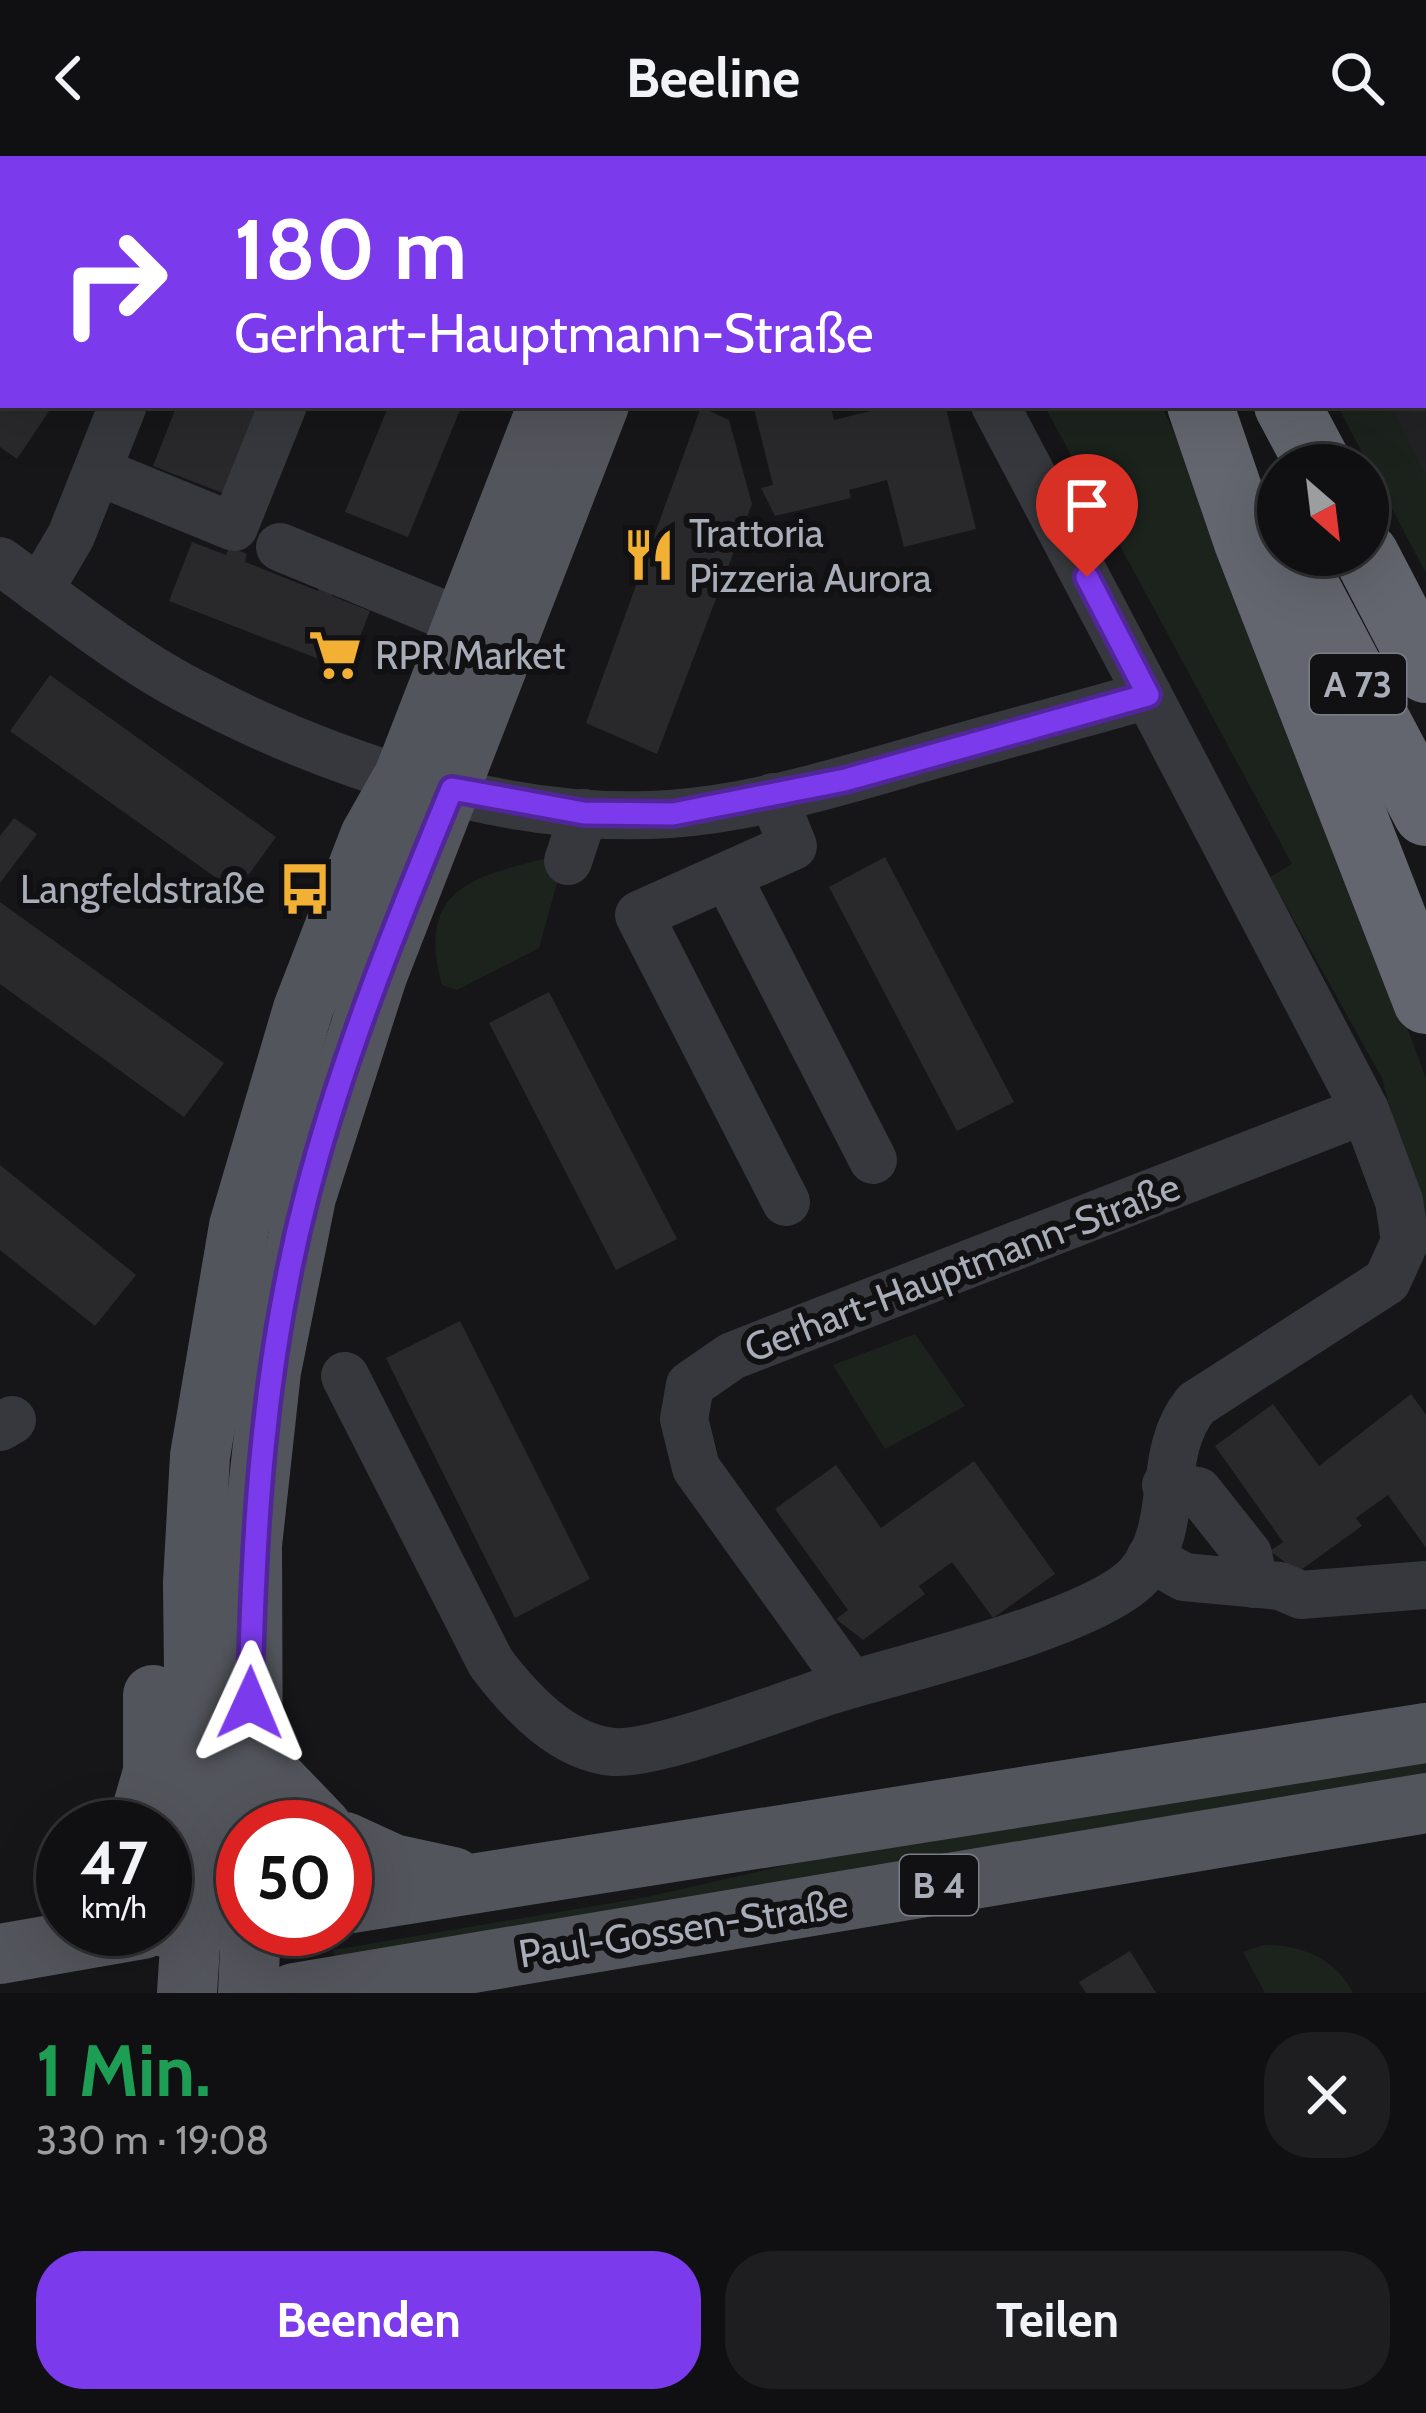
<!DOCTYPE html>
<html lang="de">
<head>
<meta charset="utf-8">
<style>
	body { margin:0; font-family:Cabin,sans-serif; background:#1e1e20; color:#f1f3f6; height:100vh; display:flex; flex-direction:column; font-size:45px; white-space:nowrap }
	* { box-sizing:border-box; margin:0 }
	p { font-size:39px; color:#9c9d9f }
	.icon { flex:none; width:66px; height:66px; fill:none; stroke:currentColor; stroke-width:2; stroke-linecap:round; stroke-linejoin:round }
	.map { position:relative; height:1837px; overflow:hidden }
	.details { display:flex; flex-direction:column; background:#101012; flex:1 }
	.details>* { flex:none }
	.banner { position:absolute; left:0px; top:0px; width:1428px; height:252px; box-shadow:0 12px 48px #0002,0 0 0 3px #303032; background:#7c3aed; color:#fff; overflow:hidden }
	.needle { width:78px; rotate:152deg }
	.controls { position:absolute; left:1257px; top:288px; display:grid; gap:24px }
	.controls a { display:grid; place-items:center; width:132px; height:132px; border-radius:50%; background:#101012; box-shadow:0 12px 48px #0002,0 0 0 3px #303032; font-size:60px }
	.speed { position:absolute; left:36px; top:1644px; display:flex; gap:24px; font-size:60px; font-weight:700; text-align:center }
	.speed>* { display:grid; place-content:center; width:156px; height:156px; border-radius:50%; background:#101012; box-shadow:0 12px 48px #0002,0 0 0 3px #303032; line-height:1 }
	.speed small { font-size:30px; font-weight:400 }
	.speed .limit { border:18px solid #d22; background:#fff; color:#111 }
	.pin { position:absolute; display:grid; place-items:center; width:102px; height:102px; color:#fff; margin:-123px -51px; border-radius:50% 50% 50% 0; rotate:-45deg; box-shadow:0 0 12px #0007 }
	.pin .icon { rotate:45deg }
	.me { position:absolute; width:132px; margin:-66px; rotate:1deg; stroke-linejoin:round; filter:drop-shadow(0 0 9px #0008) }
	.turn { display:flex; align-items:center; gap:42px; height:252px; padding:0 36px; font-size:54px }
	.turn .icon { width:156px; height:156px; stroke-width:2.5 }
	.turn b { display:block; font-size:84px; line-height:102px }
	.round { display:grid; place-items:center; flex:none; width:126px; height:126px; border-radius:48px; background:#1e1e20 }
	.summary { display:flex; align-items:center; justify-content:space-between; height:204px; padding:0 36px }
	h1 { font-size:72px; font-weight:700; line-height:90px; color:#1e9e55 }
	.primary-button { display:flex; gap:24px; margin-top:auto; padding:24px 36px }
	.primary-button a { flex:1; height:138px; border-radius:48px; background:#7c3aed; color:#fff; font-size:48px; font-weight:700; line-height:138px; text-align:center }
	.primary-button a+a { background:#1e1e20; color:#f1f3f6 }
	header { display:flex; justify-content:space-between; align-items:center; height:156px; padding:0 36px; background:#101012; font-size:54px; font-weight:700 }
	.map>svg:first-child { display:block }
</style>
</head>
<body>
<header><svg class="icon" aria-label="back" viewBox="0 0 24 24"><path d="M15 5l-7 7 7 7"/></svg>Beeline<svg class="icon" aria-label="search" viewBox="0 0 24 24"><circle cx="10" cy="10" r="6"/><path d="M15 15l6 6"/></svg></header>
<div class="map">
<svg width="1426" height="1837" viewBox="0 0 1426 1837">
	<rect width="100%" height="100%" fill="#161618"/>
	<!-- built -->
	<path fill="#222225" d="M 1268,0 L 1426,0 L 1426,321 L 1390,249 L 1425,249 L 1425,3 Z"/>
	<!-- green -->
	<g fill="#1c231d">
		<path d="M 1044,249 L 1161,249 L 1216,366 L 1426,922 L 1426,1083 L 1382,922 L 1270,721 L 1292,708 Z"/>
		<path d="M 1337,249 L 1390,249 L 1426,321 L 1426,417 Z"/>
		<path d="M 558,699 L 560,716 L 539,792 L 457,834 L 442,829 C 414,727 480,720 558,699 Z"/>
		<path d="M 915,1178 L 965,1250 L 885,1293 L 833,1209 Z"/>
		<path d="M 1426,1603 L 1426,1625 L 334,1803 L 333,1794 L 647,1741 L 809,1704 Z"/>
		<path d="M 1264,1789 C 1301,1789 1335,1802 1353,1837 L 1265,1837 L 1243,1796 Z"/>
	</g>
	<!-- building -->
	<g fill="#29292c">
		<path d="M 0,249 L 53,249 L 17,303 L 0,291 Z"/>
		<path d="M 177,249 L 260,249 L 225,338 L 153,310 Z"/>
		<path d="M 389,249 L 462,249 L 408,381 L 345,356 Z"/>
		<path d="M 753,249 L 830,249 L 834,264 L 895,249 L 945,249 L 976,373 L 904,391 L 887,324 L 849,334 L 851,342 L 775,360 L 761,332 L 773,329 Z"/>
		<path d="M 701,251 L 729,264 L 752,348 L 657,598 L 586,567 Z"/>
		<path d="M 192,386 L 226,399 L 229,391 L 247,398 L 245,406 L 318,435 L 321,426 L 335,433 L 332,440 L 370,455 L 347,514 L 169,445 Z"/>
		<path d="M 50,519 L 276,681 L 236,736 L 10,575 Z"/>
		<path d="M 14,662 L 37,678 L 0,727 L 0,680 Z"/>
		<path d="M 885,701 L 1014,946 L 957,975 L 829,731 Z"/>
		<path d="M 0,746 L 224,907 L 184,961 L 0,828 Z"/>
		<path d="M 549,836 L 677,1083 L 616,1114 L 489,867 Z"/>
		<path d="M 0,1009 L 136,1119 L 95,1170 L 0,1094 Z"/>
		<path d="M 460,1165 L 590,1423 L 515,1462 L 386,1202 Z"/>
		<path d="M 1411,1238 L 1426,1259 L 1426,1392 L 1388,1339 L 1356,1362 L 1362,1370 L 1298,1416 L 1270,1395 L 1283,1386 L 1215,1290 L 1273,1248 L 1319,1310 Z"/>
		<path d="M 974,1305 L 1055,1418 L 993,1462 L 952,1406 L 919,1430 L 925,1438 L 863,1484 L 836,1463 L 848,1454 L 775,1353 L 836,1309 L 881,1372 Z"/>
		<path d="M 1130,1795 L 1156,1837 L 1086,1837 L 1079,1826 Z"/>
	</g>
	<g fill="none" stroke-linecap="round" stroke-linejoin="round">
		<!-- minor -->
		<g stroke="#37383d" stroke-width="48">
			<path d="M 213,3 L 214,0"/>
			<path d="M 995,249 L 1148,539"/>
			<path d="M 97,315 L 234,371 L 283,249"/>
			<path d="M 280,391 L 464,467"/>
			<path d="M 0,405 C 61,449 122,499 188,534 C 329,609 509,669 670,658 C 754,652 839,626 919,603 C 995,581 1072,561 1148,539 L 1365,954 L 1399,1045 L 1405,1085 L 1387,1125 L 1196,1248 C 1155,1298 1182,1369 1140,1418 C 1097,1468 895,1514 825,1536 C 779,1551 656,1599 614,1596 C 562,1592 519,1544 491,1507 L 345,1220"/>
			<path d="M 39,434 L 71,380 L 123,249"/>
			<path d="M 773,641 L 793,690 L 639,759 L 786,1046"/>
			<path d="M 568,705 L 584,657"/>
			<path d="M 727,720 L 873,1004"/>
			<path d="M 0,1271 L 12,1264"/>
			<path d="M 1166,1329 L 1198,1335 L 1248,1398 L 1254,1428"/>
			<path d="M 1150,1402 L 1184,1421 L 1280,1430 L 1301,1439 L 1426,1429"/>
			<path d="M 851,1528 L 696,1312 L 684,1263 L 690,1229 L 732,1200 L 1365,954"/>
		</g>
		<!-- major -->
		<g stroke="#53555c" stroke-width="60">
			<path d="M 643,3 L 644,0"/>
			<path d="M 695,3 L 696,0"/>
			<path d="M 254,1578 L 270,1617 L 322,1671"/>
			<path d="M 137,1671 L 153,1616 L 153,1539"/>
			<path d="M 253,1671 L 252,1389 L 271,1215 L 306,1041 L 377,820 L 599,249"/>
			<path d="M 345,1686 L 393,1708 L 453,1721"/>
			<path d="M 345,1748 L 1426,1577"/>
			<path d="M 165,1771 L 243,1761"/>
			<path d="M 0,1798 L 143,1773"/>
			<path d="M 187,1837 L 196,1696 L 193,1427 L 200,1300 L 239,1070 L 303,853 L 370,680 L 404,620 L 548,249"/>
			<path d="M 248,1837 L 251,1773"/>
			<path d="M 294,1837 L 1426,1647"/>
		</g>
		<!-- highway -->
		<g stroke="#63666e" stroke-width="66">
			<path d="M 1081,0 L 1083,3"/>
			<path d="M 1157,0 L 1159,3"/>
			<path d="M 1200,249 L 1247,386 L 1426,845"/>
			<path d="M 1287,249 L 1319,309"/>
			<path d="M 1366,399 L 1426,514"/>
			<path d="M 1297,413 L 1426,657"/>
		</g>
	</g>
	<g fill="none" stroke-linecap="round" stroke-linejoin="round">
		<!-- route casing -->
		<g stroke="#51269a" stroke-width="30">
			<path id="route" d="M 250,1547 C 253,1375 263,1206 307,1038 C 343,899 397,766 452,633 L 584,657 L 673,658 L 845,624 L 1148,539 L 1087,421"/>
		</g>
		<!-- route -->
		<use href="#route" stroke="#7c3aed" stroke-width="21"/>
	</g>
	<!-- icons -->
	<defs>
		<g id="restaurant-bare" transform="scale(4.14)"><path d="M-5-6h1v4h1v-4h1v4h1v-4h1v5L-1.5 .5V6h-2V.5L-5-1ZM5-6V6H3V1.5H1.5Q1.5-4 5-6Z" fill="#f2b134" stroke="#111113" stroke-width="2.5" paint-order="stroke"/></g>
		<g id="supermarket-bare" transform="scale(4.14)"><path d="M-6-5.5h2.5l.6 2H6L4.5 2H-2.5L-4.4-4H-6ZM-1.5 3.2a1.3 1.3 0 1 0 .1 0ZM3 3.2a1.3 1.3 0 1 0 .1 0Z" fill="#f2b134" stroke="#111113" stroke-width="2.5" paint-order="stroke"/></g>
		<g id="bus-bare" transform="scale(4.14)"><path d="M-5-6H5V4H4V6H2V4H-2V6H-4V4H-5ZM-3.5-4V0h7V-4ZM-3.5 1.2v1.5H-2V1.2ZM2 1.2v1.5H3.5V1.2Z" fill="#f2b134" stroke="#111113" stroke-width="2.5" paint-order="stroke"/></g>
	</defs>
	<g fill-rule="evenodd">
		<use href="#restaurant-bare" x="649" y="399"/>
		<use href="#supermarket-bare" x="335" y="499"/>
		<use href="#bus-bare" x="305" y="733"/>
	</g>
	<g text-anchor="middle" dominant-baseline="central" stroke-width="12" stroke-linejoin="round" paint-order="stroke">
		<!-- shield labels -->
		<g fill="#111113" stroke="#7b7e86" stroke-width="3">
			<rect x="1310" y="498" width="96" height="60" rx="9"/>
			<rect x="900" y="1699" width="78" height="60" rx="9"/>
		</g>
		<g font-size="36" font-weight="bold" fill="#a8adb8">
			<text x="1358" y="528">A 73</text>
			<text x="939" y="1729">B 4</text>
		</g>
		<!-- poi labels -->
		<g font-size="39" fill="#a8adb8" stroke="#111113" text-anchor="start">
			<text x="689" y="377">Trattoria<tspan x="689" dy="45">Pizzeria Aurora</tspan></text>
			<text x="375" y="499">RPR Market</text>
			<text x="265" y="733" text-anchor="end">Langfeldstraße</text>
		</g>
		<!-- street labels -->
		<g font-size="39" fill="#a8adb8" stroke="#111113">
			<text transform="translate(962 1111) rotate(-21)">Gerhart-Hauptmann-Straße</text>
			<text transform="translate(683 1772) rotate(-9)">Paul-Gossen-Straße</text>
		</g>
	</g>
</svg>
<div class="controls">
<a><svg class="needle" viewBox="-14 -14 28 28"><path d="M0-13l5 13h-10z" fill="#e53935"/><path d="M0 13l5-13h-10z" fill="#9c9d9f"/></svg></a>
</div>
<div class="speed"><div>47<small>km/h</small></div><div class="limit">50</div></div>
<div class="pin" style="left:1087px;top:421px;background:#d93025"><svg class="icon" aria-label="arrive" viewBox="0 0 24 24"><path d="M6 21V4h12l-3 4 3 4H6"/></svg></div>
<svg class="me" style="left:250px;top:1547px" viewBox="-20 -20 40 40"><path d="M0-17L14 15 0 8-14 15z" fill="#7c3aed" stroke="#fff" stroke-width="4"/></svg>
<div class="banner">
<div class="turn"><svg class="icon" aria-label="right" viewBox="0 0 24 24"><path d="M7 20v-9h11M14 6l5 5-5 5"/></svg><div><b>180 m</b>Gerhart-Hauptmann-Straße</div></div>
</div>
</div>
<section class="details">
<div class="summary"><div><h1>1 Min.</h1><p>330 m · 19:08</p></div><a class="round"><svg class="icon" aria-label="close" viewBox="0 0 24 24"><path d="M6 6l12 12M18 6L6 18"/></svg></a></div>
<div class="primary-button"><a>Beenden</a><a>Teilen</a></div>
</section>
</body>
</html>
